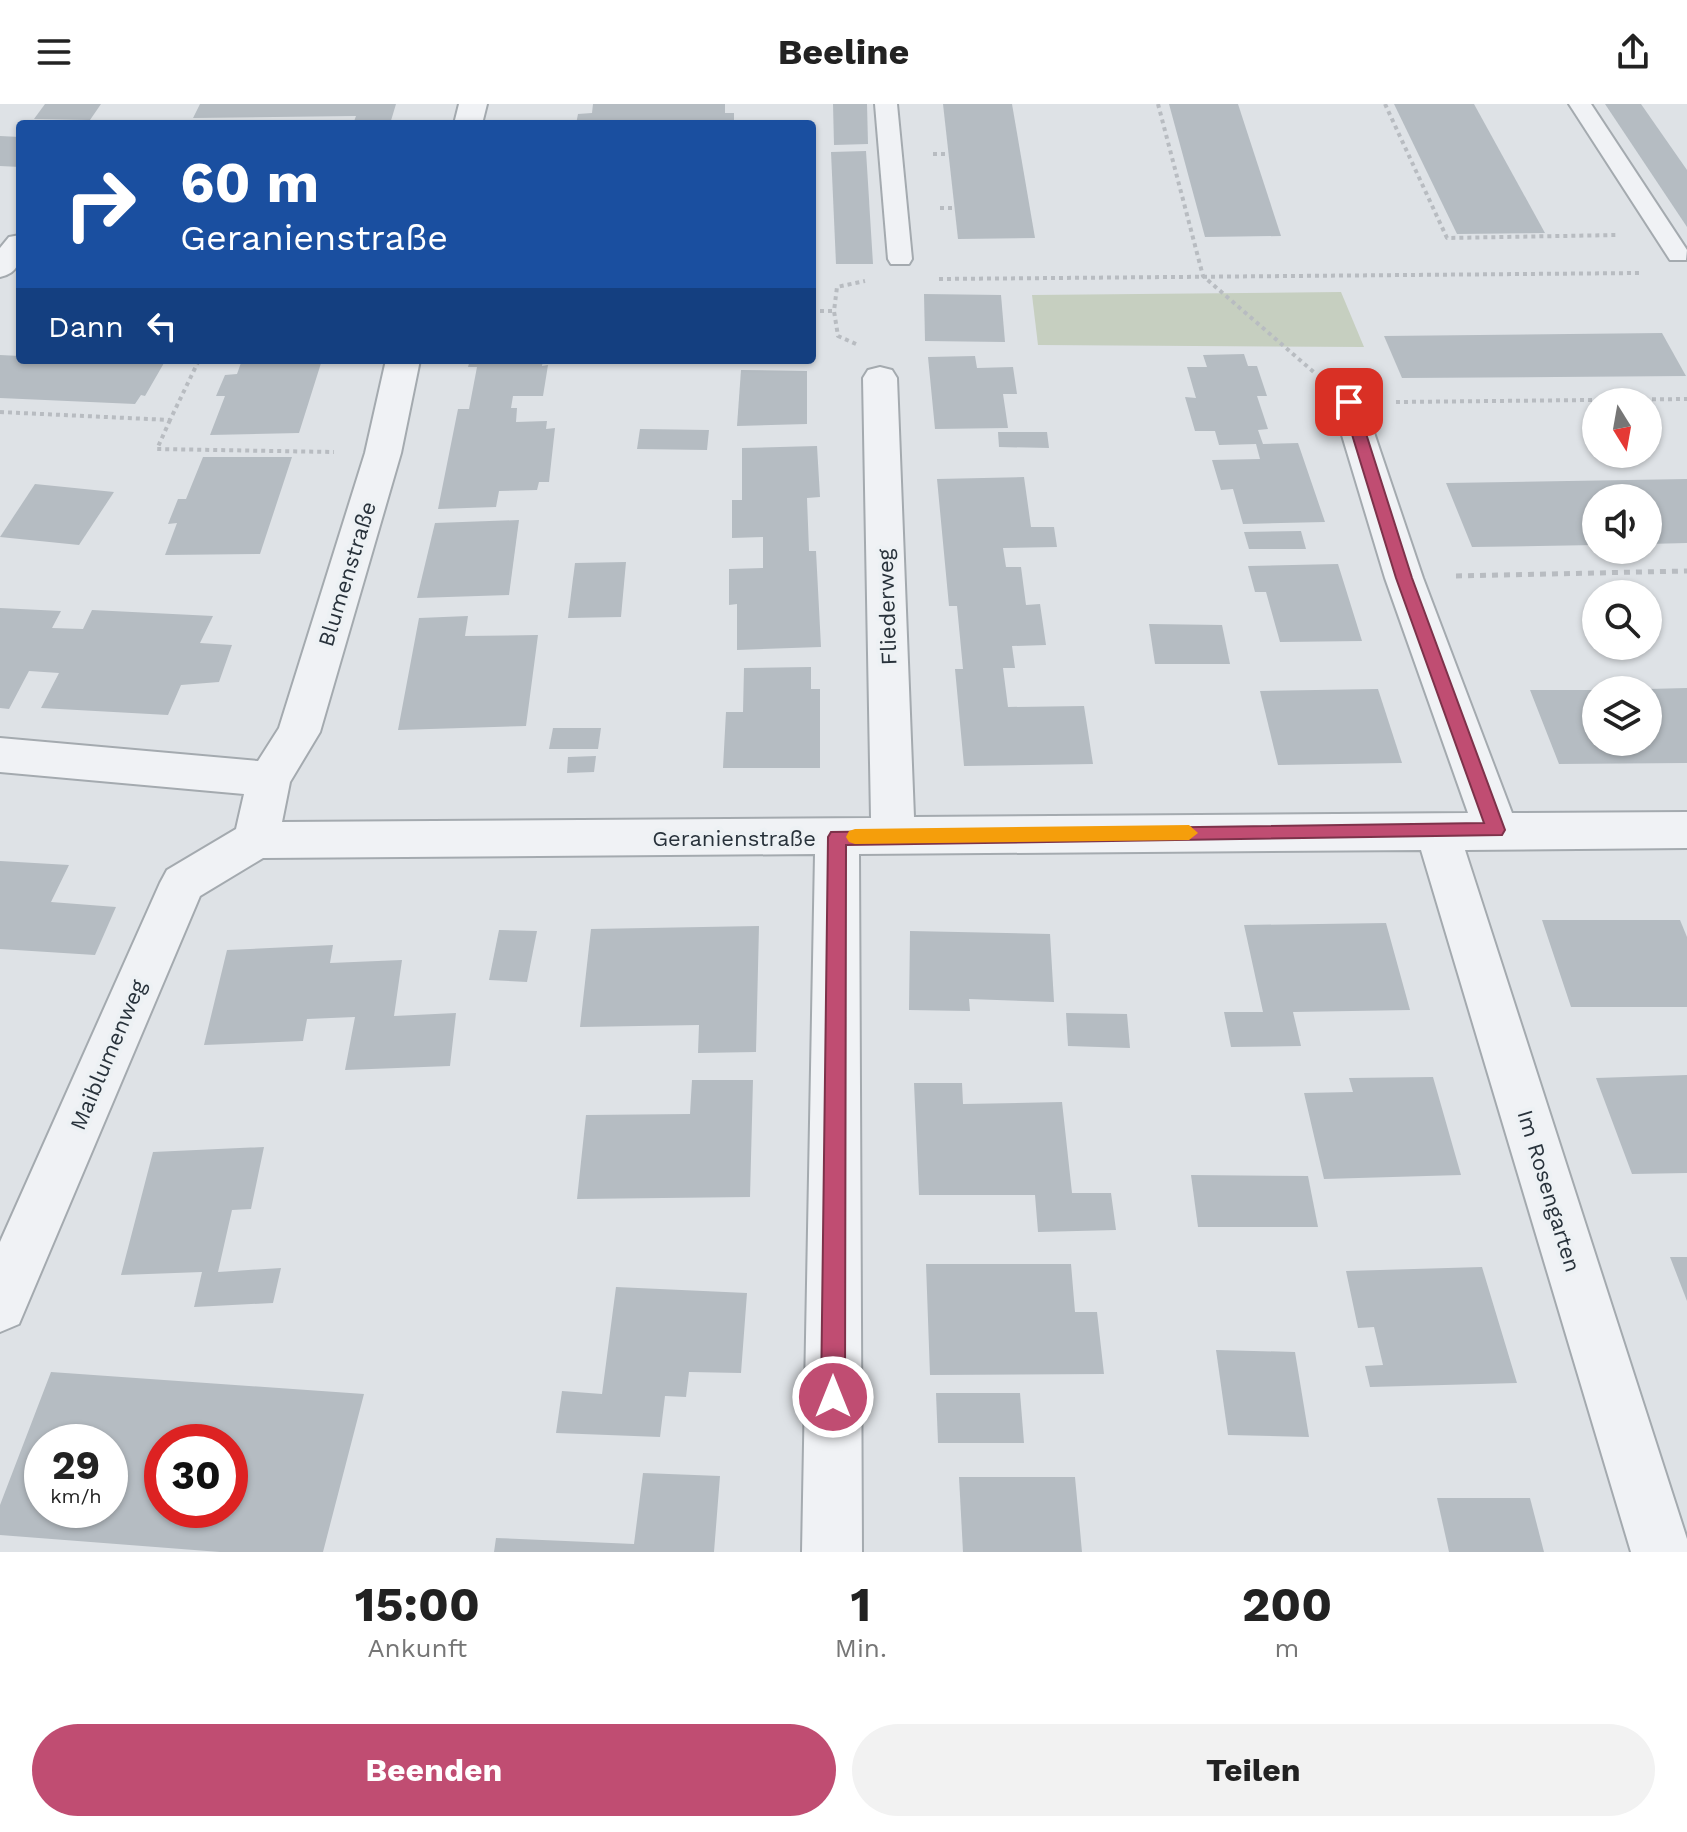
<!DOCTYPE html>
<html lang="de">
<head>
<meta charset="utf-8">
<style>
	body { margin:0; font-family:"Work Sans",sans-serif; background:#f2f2f2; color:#222; height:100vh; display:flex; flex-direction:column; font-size:30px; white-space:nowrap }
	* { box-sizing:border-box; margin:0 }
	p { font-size:26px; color:#767676 }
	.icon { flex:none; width:44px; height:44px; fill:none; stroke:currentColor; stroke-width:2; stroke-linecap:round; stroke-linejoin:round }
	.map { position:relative; height:1448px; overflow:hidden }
	.panel { display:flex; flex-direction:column; background:#fff; flex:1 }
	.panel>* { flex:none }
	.banner { position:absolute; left:16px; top:16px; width:800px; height:244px; border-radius:8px; box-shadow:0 2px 6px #0004; background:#1a4fa0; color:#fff; overflow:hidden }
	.needle { width:52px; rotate:169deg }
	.fabs { position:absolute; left:1582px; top:284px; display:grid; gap:16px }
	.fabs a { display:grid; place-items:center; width:80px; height:80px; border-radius:50%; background:#fff; box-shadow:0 2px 6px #0004; font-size:40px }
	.speed { position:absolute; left:24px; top:1320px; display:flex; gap:16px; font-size:40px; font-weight:700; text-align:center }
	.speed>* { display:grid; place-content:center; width:104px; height:104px; border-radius:50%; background:#fff; box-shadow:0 2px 6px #0004; line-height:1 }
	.speed small { font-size:20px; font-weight:400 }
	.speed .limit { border:12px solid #d22; background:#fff; color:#111 }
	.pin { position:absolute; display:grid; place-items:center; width:68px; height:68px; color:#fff; margin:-34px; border-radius:16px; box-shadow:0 4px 12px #0006 }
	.me { position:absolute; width:88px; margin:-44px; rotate:0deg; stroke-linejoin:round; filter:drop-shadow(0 0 6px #0008) }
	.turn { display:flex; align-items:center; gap:28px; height:168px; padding:0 32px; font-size:36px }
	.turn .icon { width:104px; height:104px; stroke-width:2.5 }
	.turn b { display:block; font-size:56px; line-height:68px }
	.then { display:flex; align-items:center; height:76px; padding:0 32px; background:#0003; gap:16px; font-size:30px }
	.eta { display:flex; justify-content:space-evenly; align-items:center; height:136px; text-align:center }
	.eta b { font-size:48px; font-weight:700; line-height:56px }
	.button { display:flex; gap:16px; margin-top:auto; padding:16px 32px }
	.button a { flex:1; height:92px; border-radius:48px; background:#c04d72; color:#fff; font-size:32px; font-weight:700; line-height:92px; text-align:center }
	.button a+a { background:#f2f2f2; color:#222 }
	header { display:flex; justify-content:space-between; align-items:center; height:104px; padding:0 32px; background:#fff; font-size:36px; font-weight:700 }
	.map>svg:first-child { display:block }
</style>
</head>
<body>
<header><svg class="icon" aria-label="menu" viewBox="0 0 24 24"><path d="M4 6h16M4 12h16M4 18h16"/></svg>Beeline<svg class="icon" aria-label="share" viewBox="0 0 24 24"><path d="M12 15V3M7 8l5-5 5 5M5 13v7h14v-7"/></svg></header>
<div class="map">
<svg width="1687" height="1448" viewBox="0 0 1687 1448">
	<rect width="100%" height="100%" fill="#dee2e6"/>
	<!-- green -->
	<path fill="#c6cfc0" d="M 1341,188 L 1364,243 L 1038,241 L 1032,191 Z"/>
	<!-- building -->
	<g fill="#b5bcc2" fill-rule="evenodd">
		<path d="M 45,0 L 101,0 L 90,16 L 34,15 Z"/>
		<path d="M 200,0 L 396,0 L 390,20 L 353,20 L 356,12 L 193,14 Z"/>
		<path d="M 593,0 L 725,0 L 725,9 L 734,9 L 734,20 L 576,20 L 578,10 L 592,9 Z"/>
		<path d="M 833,0 L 867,0 L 868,40 L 834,41 Z"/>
		<path d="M 943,0 L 1012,0 L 1035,134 L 958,135 Z"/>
		<path d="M 1169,0 L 1238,0 L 1281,132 L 1205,133 Z"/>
		<path d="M 1394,0 L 1474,0 L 1545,129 L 1457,130 Z"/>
		<path d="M 1605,0 L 1641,0 L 1687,66 L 1687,123 Z"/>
		<path d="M 0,32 L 20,33 L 20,63 L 0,62 Z"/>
		<path d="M 866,47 L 873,160 L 836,160 L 831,48 Z"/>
		<path d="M 924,190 L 1001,191 L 1005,238 L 925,237 Z"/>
		<path d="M 1662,229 L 1686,272 L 1402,274 L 1384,232 Z"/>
		<path d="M 1244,250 L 1248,262 L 1257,262 L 1267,292 L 1257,292 L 1268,325 L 1258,326 L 1263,340 L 1298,339 L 1325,418 L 1243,420 L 1233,385 L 1221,386 L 1212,356 L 1260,355 L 1256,340 L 1219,341 L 1215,327 L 1195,327 L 1185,293 L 1196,294 L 1187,263 L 1207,263 L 1203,251 Z"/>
		<path d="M 0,251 L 20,252 L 20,256 L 164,259 L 145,292 L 141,291 L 135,300 L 0,294 Z"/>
		<path d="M 975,252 L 977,264 L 1013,263 L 1017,290 L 1003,290 L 1008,324 L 935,325 L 928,253 Z"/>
		<path d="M 242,256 L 322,256 L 299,329 L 210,331 L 225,292 L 216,292 L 225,271 L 237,270 Z"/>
		<path d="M 470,256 L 543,256 L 542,262 L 548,261 L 543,292 L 513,292 L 511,304 L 517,304 L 516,318 L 547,317 L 546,325 L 555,324 L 549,378 L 539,378 L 537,386 L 499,387 L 496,403 L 438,405 L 458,305 L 469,305 L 477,263 L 468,263 Z"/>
		<path d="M 741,266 L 807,267 L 807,320 L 737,322 Z"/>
		<path d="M 640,325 L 709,326 L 707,346 L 637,345 Z"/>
		<path d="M 998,328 L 1047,328 L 1049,344 L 999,343 Z"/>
		<path d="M 817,342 L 820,393 L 807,394 L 809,447 L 816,447 L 821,543 L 737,546 L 737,500 L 729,501 L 729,465 L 763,464 L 763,433 L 732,434 L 732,396 L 742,396 L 742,344 Z"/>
		<path d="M 203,353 L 292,353 L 260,450 L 165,451 L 177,419 L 168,420 L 178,395 L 186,395 Z"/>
		<path d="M 1024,373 L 1031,423 L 1054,423 L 1057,443 L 1003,444 L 1006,463 L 1021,463 L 1026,501 L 1040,500 L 1046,541 L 1012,542 L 1015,564 L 1003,564 L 1008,603 L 1084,602 L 1093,660 L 964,662 L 955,565 L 963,565 L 957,502 L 949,502 L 937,375 Z"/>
		<path d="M 1687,375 L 1687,439 L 1648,440 L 1648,394 L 1596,394 L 1596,441 L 1472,443 L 1446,379 Z"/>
		<path d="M 35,380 L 114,388 L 79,441 L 0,433 Z"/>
		<path d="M 519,416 L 509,491 L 417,494 L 435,419 Z"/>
		<path d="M 1301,427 L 1306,445 L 1249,445 L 1244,428 Z"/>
		<path d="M 626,458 L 621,513 L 568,514 L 575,459 Z"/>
		<path d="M 1338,460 L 1362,537 L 1280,538 L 1266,488 L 1255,488 L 1248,462 Z"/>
		<path d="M 0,504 L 61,507 L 52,524 L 83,525 L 92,506 L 213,512 L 200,539 L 232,541 L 219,578 L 181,581 L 168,611 L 41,604 L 59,569 L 29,567 L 9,605 L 0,604 Z"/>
		<path d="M 468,512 L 465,532 L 538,531 L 526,622 L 398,626 L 419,514 Z"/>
		<path d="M 1149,520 L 1222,521 L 1230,560 L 1155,560 Z"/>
		<path d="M 811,563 L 811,585 L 820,585 L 820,664 L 723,664 L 726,608 L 743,608 L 744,564 Z"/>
		<path d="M 1687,584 L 1687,659 L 1559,660 L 1530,586 L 1596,586 L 1596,638 L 1648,638 L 1648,585 Z"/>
		<path d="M 1378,585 L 1402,659 L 1278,661 L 1260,587 Z"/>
		<path d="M 553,624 L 601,624 L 598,645 L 549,645 Z"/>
		<path d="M 596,652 L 594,668 L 567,669 L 568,653 Z"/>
		<path d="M 0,757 L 69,761 L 51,798 L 116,803 L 95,851 L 0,845 Z"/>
		<path d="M 1542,816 L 1680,816 L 1687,833 L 1687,903 L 1571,903 Z"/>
		<path d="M 1386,819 L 1410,906 L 1293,908 L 1301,942 L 1231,943 L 1224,908 L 1263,908 L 1244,821 Z"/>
		<path d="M 759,822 L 756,948 L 698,949 L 699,921 L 580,923 L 591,825 Z"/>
		<path d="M 499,826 L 537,827 L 527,878 L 489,876 Z"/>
		<path d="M 910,827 L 1050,830 L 1054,898 L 969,895 L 970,907 L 909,906 Z"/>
		<path d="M 333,841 L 330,859 L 402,856 L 394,912 L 456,909 L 450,962 L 345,966 L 355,913 L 307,915 L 303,937 L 204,941 L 227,846 Z"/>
		<path d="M 1066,909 L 1127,910 L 1130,944 L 1068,942 Z"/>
		<path d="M 1687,971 L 1687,1069 L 1632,1070 L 1596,974 Z"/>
		<path d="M 1433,973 L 1461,1071 L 1324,1075 L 1304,989 L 1353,988 L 1349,974 Z"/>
		<path d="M 692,976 L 753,976 L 750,1093 L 577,1095 L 586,1011 L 690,1010 Z"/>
		<path d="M 914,979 L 962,979 L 963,1000 L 1062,998 L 1072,1089 L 1111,1089 L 1116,1126 L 1038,1128 L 1035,1091 L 919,1091 Z"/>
		<path d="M 264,1043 L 251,1105 L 232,1106 L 218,1168 L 281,1164 L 273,1199 L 194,1203 L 202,1168 L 121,1171 L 153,1048 Z"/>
		<path d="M 1191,1071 L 1308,1072 L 1318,1123 L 1198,1123 Z"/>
		<path d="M 1670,1153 L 1687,1153 L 1687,1197 Z"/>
		<path d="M 926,1160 L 1071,1160 L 1075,1208 L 1097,1208 L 1104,1270 L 930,1271 Z"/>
		<path d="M 1482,1163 L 1517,1279 L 1370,1283 L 1365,1262 L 1383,1261 L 1374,1223 L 1358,1224 L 1346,1167 Z"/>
		<path d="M 616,1183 L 747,1189 L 741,1269 L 689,1268 L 686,1293 L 665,1292 L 660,1333 L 556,1329 L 562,1287 L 602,1290 Z"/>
		<path d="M 1216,1246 L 1295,1248 L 1309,1333 L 1228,1331 Z"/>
		<path d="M 51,1268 L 364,1290 L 323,1448 L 220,1448 L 0,1431 L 0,1401 ZM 42,1338 L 110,1338 L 110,1406 L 42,1406 ZM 162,1338 L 230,1338 L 230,1406 L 162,1406 Z"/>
		<path d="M 936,1289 L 1020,1289 L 1024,1339 L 938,1339 Z"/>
		<path d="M 643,1369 L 720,1372 L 714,1448 L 494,1448 L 496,1434 L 634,1440 Z"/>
		<path d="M 959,1373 L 1075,1373 L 1082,1448 L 963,1448 Z"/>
		<path d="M 1437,1394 L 1530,1394 L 1544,1448 L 1449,1448 Z"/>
	</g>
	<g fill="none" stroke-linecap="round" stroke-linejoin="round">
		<!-- service casing -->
		<g stroke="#a4aaaf" stroke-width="4">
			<g id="service">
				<path d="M 875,0 L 897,0 L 912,155 L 909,160 L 891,160 L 888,155 Z"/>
				<path d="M 1569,0 L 1591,0 L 1687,146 L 1686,156 L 1670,156 Z"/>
			</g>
		</g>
		<!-- minor casing -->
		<g stroke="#a4aaaf" stroke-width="4">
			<g id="minor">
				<path d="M 459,0 L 487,0 L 482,20 L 454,20 Z"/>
				<path d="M 20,131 C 20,151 23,168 0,173 L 0,144 L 9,133 Z"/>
				<path d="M 386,256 L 420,256 L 401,349 L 320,628 L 290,678 L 282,718 L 871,714 L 863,274 L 868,266 L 880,263 L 892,266 L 897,274 L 914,713 L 1468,709 L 1385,474 L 1332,298 L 1337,290 L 1349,287 L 1361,290 L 1423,474 L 1512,709 L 1687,708 L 1687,744 L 1465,746 L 1687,1435 L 1687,1448 L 1631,1448 L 1421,746 L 859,750 L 862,1448 L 802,1448 L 815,750 L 263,754 L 200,792 L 19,1220 L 0,1228 L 0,1138 L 160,779 L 167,766 L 236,725 L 244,690 L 0,668 L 0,634 L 258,657 L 279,624 L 365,349 Z"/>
			</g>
		</g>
		<!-- path-far1 -->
		<g stroke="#b8bcc1" stroke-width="4" stroke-dasharray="4 4" stroke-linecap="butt">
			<path d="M 1158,0 L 1203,172 L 1316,270"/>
			<path d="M 1385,0 L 1447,134 L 1617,131"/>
			<path d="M 933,50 L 948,50"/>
			<path d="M 940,104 L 955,104"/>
			<path d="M 939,175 L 1641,169"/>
			<path d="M 812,207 L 834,207"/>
			<path d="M 856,240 L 838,232 L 834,207 L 837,183 L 865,177"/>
			<path d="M 1396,298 L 1687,295"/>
			<path d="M 0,308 L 170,316 L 199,256"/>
			<path d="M 170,316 L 157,345 L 334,348"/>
		</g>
		<!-- path -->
		<path stroke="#b8bcc1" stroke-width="5" stroke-dasharray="6 6" stroke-linecap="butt" d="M 1456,472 L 1687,467"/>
		<!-- service -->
		<use href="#service" fill="#f0f2f5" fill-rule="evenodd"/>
		<!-- minor -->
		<use href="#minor" fill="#f0f2f5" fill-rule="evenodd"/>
	</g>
	<!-- route -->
	<path fill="#c04d72" stroke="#7d324a" stroke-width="2" d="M 1349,293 L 1356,298 L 1412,474 L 1505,726 L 1502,731 L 846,741 L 845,1293 L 841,1301 L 833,1304 L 825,1301 L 821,1293 L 828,733 L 831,728 L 1484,719 L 1396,474 L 1342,298 Z"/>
	<!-- slow -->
	<path fill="#f59e0b" d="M 1189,721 L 1198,729 L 1189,736 L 855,740 L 849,738 L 846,733 L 849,727 L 855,725 Z"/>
	<g text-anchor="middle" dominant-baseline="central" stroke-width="8" stroke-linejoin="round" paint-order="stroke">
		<!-- street labels -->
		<g font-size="22" fill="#28323b" stroke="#edf1f4">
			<text transform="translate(347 470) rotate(-73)">Blumenstraße</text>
			<text transform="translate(887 503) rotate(-92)">Fliederweg</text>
			<text x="734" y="734">Geranienstraße</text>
			<text transform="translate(108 951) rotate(-67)">Maiblumenweg</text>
			<text transform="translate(1549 1087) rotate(73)">Im Rosengarten</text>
		</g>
	</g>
</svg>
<div class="fabs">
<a><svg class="needle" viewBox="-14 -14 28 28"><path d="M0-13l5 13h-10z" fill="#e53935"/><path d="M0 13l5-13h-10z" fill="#767676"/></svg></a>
<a><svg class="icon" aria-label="sound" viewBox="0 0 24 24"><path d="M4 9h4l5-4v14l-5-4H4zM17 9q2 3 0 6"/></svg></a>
<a><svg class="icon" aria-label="search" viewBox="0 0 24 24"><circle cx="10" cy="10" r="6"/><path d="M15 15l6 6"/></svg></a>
<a><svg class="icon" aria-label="layers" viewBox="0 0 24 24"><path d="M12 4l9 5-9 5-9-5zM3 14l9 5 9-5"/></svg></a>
</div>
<div class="speed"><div>29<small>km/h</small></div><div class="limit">30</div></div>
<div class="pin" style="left:1349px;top:298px;background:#d93025"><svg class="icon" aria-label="arrive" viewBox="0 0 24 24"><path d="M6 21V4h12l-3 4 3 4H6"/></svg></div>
<svg class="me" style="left:833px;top:1293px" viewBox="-20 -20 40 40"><circle r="17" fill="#c04d72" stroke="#fff" stroke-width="3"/><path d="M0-11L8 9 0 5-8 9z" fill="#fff"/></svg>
<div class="banner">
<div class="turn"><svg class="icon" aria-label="right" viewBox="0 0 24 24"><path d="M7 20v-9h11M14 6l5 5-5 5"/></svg><div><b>60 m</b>Geranienstraße</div></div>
<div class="then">Dann<svg class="icon" aria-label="left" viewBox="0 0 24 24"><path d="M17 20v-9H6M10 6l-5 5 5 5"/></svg></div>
</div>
</div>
<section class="panel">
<div class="eta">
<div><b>15:00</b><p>Ankunft</p></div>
<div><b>1</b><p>Min.</p></div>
<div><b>200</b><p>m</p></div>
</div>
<div class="button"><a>Beenden</a><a>Teilen</a></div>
</section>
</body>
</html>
